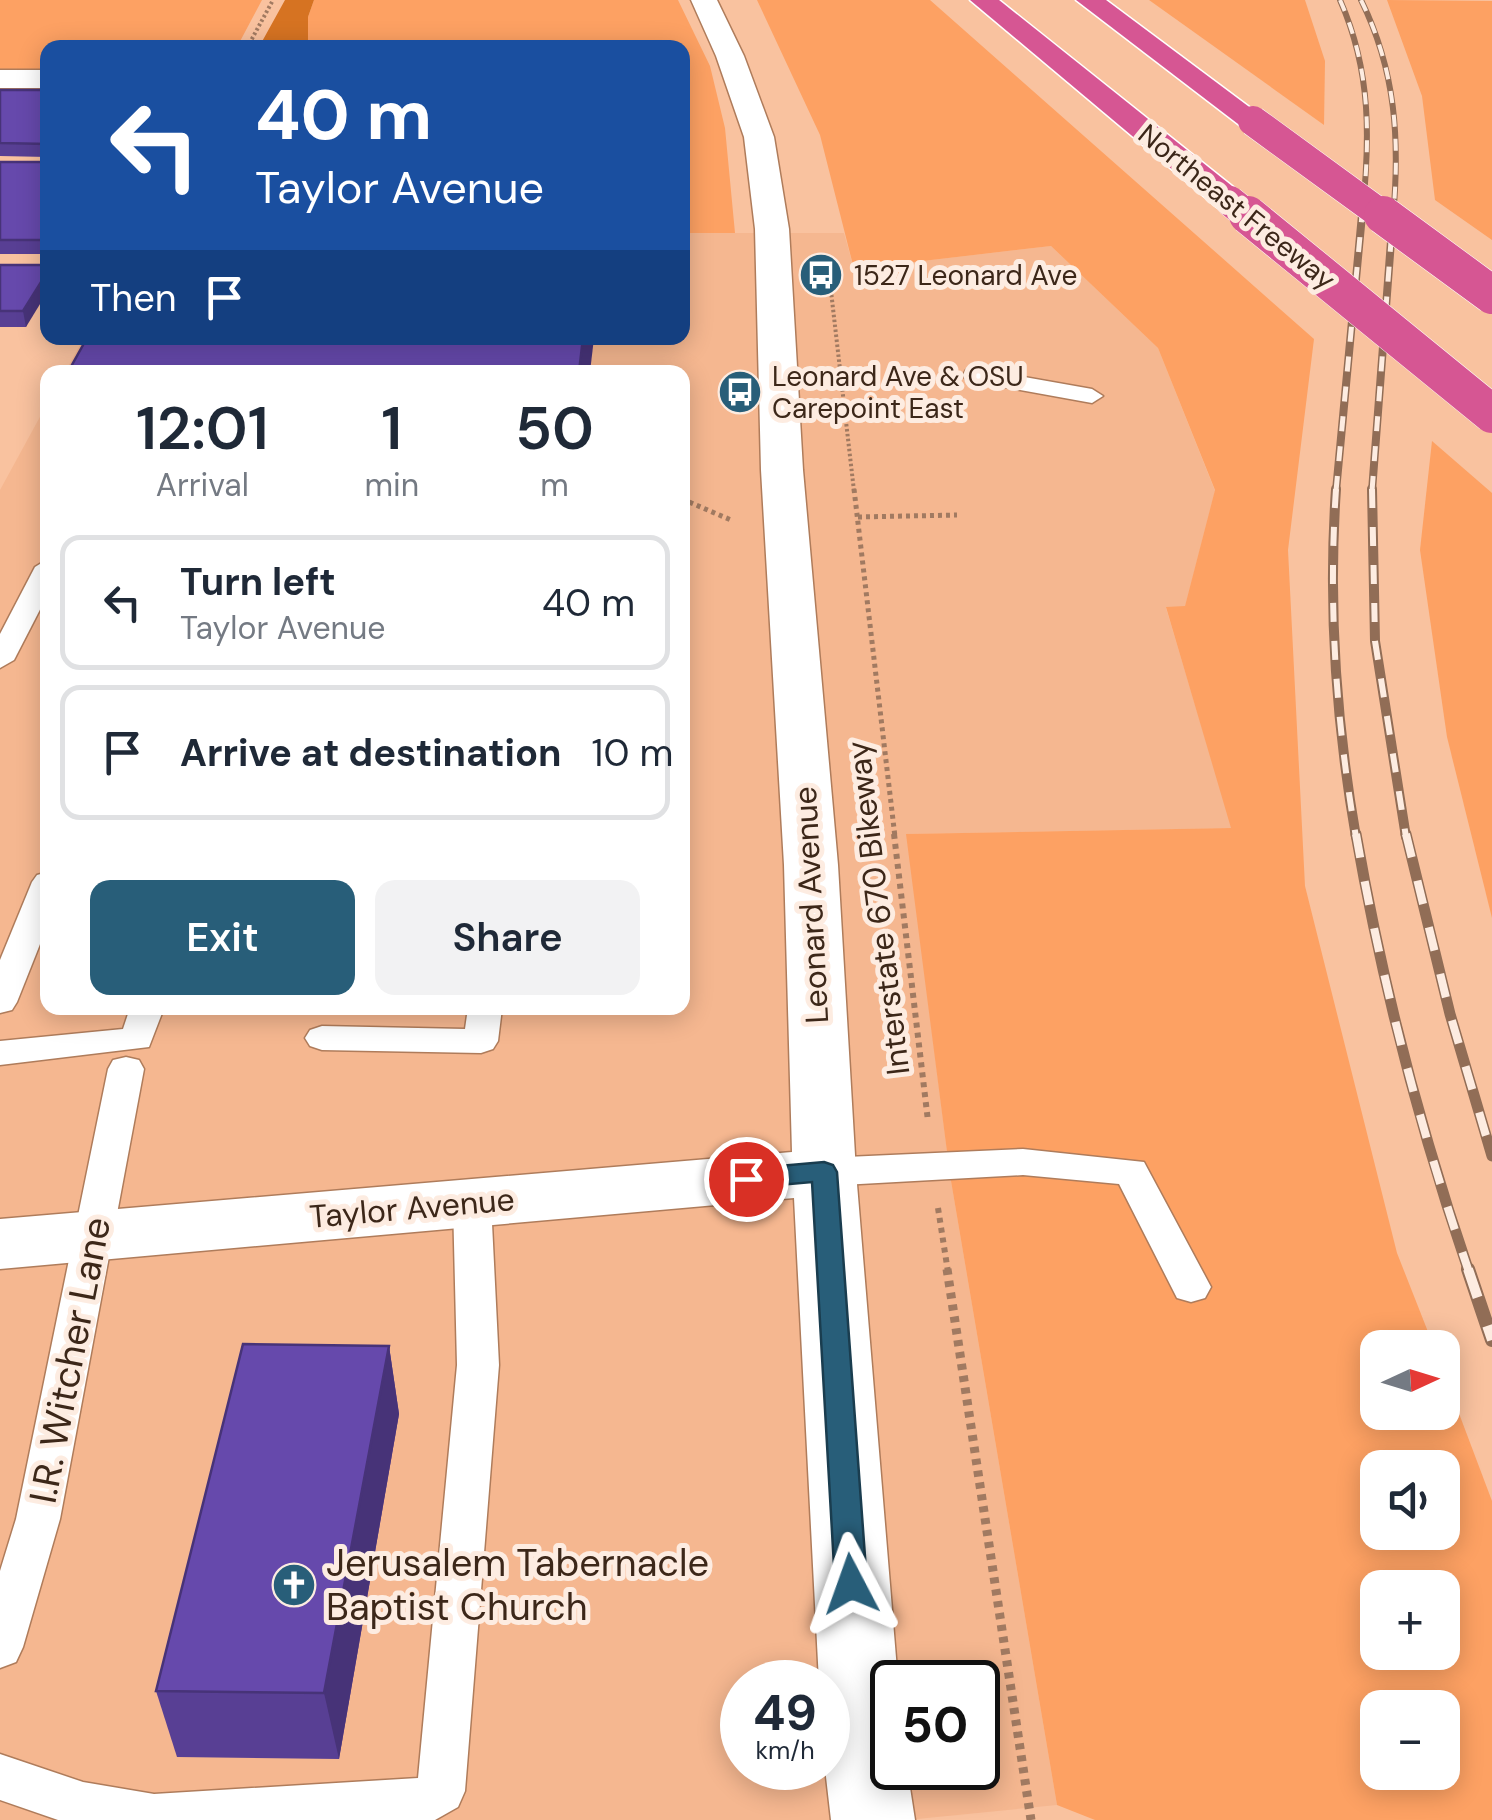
<!DOCTYPE html>
<html lang="en">
<head>
<meta charset="utf-8">
<style>
	body { margin:0; font-family:"DM Sans",sans-serif; background:#f2f2f3; color:#1f2937; height:100vh; display:flex; flex-direction:column; font-size:38px; white-space:nowrap }
	* { box-sizing:border-box; margin:0 }
	p { font-size:32px; color:#747a83 }
	.icon { flex:none; width:55px; height:55px; fill:none; stroke:currentColor; stroke-width:2; stroke-linecap:round; stroke-linejoin:round }
	.map { position:relative; flex:1; overflow:hidden }
	.drawer { position:absolute; left:40px; top:365px; width:650px; height:650px; display:flex; flex-direction:column; background:#fff; border-radius:20px; box-shadow:0 5px 25px #0003 }
	.drawer>* { flex:none }
	.hud { position:absolute; left:40px; top:40px; width:650px; height:305px; border-radius:20px; box-shadow:0 5px 25px #0003; background:#1a4fa0; color:#fff; overflow:hidden }
	.needle { width:65px; rotate:86deg }
	.fabs { position:absolute; left:1360px; top:1330px; display:grid; gap:20px }
	.fabs a { display:grid; place-items:center; width:100px; height:100px; border-radius:20px; background:#fff; box-shadow:0 5px 25px #0003; font-size:50px }
	.speed { position:absolute; left:720px; top:1660px; display:flex; gap:20px; font-size:50px; font-weight:700; text-align:center }
	.speed>* { display:grid; place-content:center; width:130px; height:130px; border-radius:50%; background:#fff; box-shadow:0 5px 25px #0003; line-height:1 }
	.speed small { font-size:25px; font-weight:400 }
	.speed .limit { border:5px solid #111; border-radius:15px; background:#fff; color:#111 }
	.pin { position:absolute; display:grid; place-items:center; width:85px; height:85px; color:#fff; margin:-42px; border:5px solid #fff; border-radius:50%; box-shadow:0 2px 10px #0007 }
	.me { position:absolute; width:110px; margin:-55px; rotate:356deg; stroke-linejoin:round; filter:drop-shadow(0 0 8px #0008) }
	.turn { display:flex; align-items:center; gap:35px; height:210px; padding:0 50px; font-size:45px }
	.turn .icon { width:130px; height:130px; stroke-width:2.5 }
	.turn b { display:block; font-size:70px; line-height:85px }
	.then { display:flex; align-items:center; height:95px; padding:0 50px; background:#0003; gap:20px; font-size:38px }
	.eta { display:flex; justify-content:space-evenly; align-items:center; height:170px; text-align:center }
	.eta b { font-size:60px; font-weight:600; line-height:70px }
	.primary-button { display:flex; gap:20px; margin-top:auto; padding:20px 50px }
	.primary-button a { flex:1; height:115px; border-radius:20px; background:#285e79; color:#fff; font-size:40px; font-weight:600; line-height:115px; text-align:center }
	.primary-button a+a { background:#f2f2f3; color:#1f2937 }
	ul { padding:0; list-style:none }
	li { display:flex; align-items:center; gap:30px; height:135px; margin:0 20px 15px; padding:0 30px; border:5px solid #e0e1e3; border-radius:20px }
	li div { flex:1 }
	li b { display:block; font-size:38px }
	li em { font-style:normal }
	.map>svg:first-child { display:block }
</style>
</head>
<body>
<div class="map">
<svg width="1492" height="1820" viewBox="0 0 1492 1820">
	<rect width="100%" height="100%" fill="#f9c29f"/>
	<!-- built -->
	<path fill="#f5b790" fill-rule="evenodd" d="M 683,233 L 844,233 L 854,269 L 1051,246 L 1158,348 L 1215,491 L 1185,607 L 1166,608 L 1232,828 L 907,834 L 950,1175 L 1057,1805 L 907,1820 L 0,1820 L 0,490 L 47,404 L 48,1008 L 682,1008 L 682,372 L 65,372 L 84,338 L 682,338 ZM 742,1682 L 828,1682 L 828,1768 L 742,1768 ZM 892,1682 L 978,1682 L 978,1768 L 892,1768 Z"/>
	<!-- green -->
	<g fill="#fda163" fill-rule="evenodd">
		<path d="M 0,0 L 262,0 L 237,47 L 48,48 L 47,72 L 0,72 Z"/>
		<path d="M 314,0 L 678,0 L 710,66 L 725,128 L 735,233 L 683,233 L 682,48 L 308,48 L 308,17 Z"/>
		<path d="M 757,0 L 930,0 L 1314,339 L 1288,550 L 1305,886 L 1397,1253 L 1434,1347 L 1378,1348 L 1378,1412 L 1442,1412 L 1443,1371 L 1492,1501 L 1492,1820 L 1095,1820 L 1057,1805 L 950,1175 L 906,834 L 1231,828 L 1166,607 L 1185,606 L 1215,490 L 1158,348 L 1051,246 L 854,269 L 820,135 ZM 1378,1468 L 1442,1468 L 1442,1532 L 1378,1532 ZM 1378,1588 L 1442,1588 L 1442,1652 L 1378,1652 ZM 1378,1708 L 1442,1708 L 1442,1772 L 1378,1772 Z"/>
		<path d="M 1149,0 L 1305,0 L 1325,61 L 1324,125 Z"/>
		<path d="M 1387,0 L 1492,1 L 1492,240 L 1435,200 L 1422,96 Z"/>
		<path d="M 1432,441 L 1492,493 L 1492,918 L 1447,737 L 1420,550 Z"/>
	</g>
	<!-- forest -->
	<path fill="#d67322" d="M 285,0 L 314,0 L 308,17 L 308,47 L 259,47 Z"/>
	<g fill="none" stroke-linecap="round" stroke-linejoin="round">
		<!-- lane casing -->
		<g stroke="#af7c5b" stroke-width="3">
			<g id="lane">
				<path d="M 974,368 L 1092,389 L 1103,396 L 1092,403 L 966,380 L 963,375 L 966,370 Z"/>
				<path d="M 48,559 L 48,594 L 14,660 L 0,668 L 0,634 L 35,567 Z"/>
				<path d="M 48,872 L 48,924 L 17,1002 L 12,1010 L 0,1013 L 0,960 L 32,882 L 37,875 Z"/>
				<path d="M 130,1008 L 164,1008 L 149,1047 L 0,1065 L 0,1041 L 123,1029 Z"/>
				<path d="M 468,1008 L 502,1008 L 498,1041 L 493,1049 L 481,1053 L 322,1050 L 310,1046 L 305,1038 L 310,1030 L 322,1026 L 465,1029 Z"/>
				<path d="M 126,1057 L 139,1060 L 144,1069 L 60,1519 L 23,1647 L 16,1662 L 0,1668 L 0,1571 L 16,1519 L 108,1069 L 113,1060 Z"/>
				<path d="M 1023,1149 L 1144,1162 L 1211,1287 L 1205,1298 L 1191,1302 L 1177,1298 L 1119,1184 L 1023,1175 L 824,1186 L 811,1182 L 805,1172 L 811,1162 L 824,1158 Z"/>
				<path d="M 472,1189 L 485,1193 L 491,1203 L 499,1365 L 465,1791 L 458,1807 L 435,1820 L 58,1820 L 0,1800 L 0,1754 L 83,1782 L 154,1794 L 418,1778 L 457,1365 L 453,1203 L 459,1193 Z"/>
			</g>
		</g>
		<!-- street casing -->
		<g stroke="#af7c5b" stroke-width="3">
			<rect id="street" x="0" y="70" width="48" height="18"/>
		</g>
		<!-- secondary casing -->
		<g stroke="#af7c5b" stroke-width="3">
			<path id="secondary" d="M 691,0 L 717,0 L 744,56 L 774,137 L 789,229 L 803,470 L 838,865 L 856,1172 L 898,1682 L 892,1682 L 892,1768 L 907,1768 L 915,1820 L 831,1820 L 825,1768 L 828,1682 L 819,1682 L 794,1198 L 0,1269 L 0,1219 L 792,1152 L 784,865 L 761,470 L 755,229 L 744,137 L 716,56 Z"/>
		</g>
		<!-- highway casing -->
		<g stroke="#fff" stroke-width="3">
			<g id="highway">
				<path d="M 970,0 L 999,0 L 1242,194 L 1246,201 L 1242,208 L 1218,208 Z"/>
				<path d="M 1076,0 L 1106,0 L 1268,121 L 1264,127 L 1242,127 Z"/>
			</g>
		</g>
		<!-- path-far3 -->
		<g stroke="#a17a61" stroke-width="4" stroke-dasharray="2.5 2.5" stroke-linecap="butt">
			<path d="M 247,48 L 273,0"/>
			<path d="M 828,265 L 854,491"/>
		</g>
		<!-- path-far2 -->
		<g stroke="#a17a61" stroke-width="5" stroke-dasharray="4 4" stroke-linecap="butt">
			<path d="M 854,489 L 895,837"/>
			<path d="M 682,499 L 731,520"/>
			<path d="M 858,517 L 957,515"/>
		</g>
		<!-- path-far1 -->
		<g stroke="#a17a61" stroke-width="6" stroke-dasharray="5 5" stroke-linecap="butt">
			<path d="M 894,834 L 928,1121"/>
			<path d="M 938,1208 L 948,1272"/>
		</g>
		<!-- path -->
		<path stroke="#a17a61" stroke-width="9" stroke-dasharray="6 6" stroke-linecap="butt" d="M 947,1269 L 1031,1820"/>
		<!-- lane -->
		<use href="#lane" fill="#fff" fill-rule="evenodd"/>
		<!-- street -->
		<use href="#street" fill="#fff" fill-rule="evenodd"/>
		<!-- secondary -->
		<use href="#secondary" fill="#fff" fill-rule="evenodd"/>
		<!-- highway -->
		<use href="#highway" fill="#d65693" fill-rule="evenodd"/>
		<!-- rail-far4 casing -->
		<g stroke="#916d56" stroke-width="6">
			<g id="rail-far4">
				<path d="M 1340,0 C 1372,72 1370,141 1362,218"/>
				<path d="M 1361,0 C 1396,71 1400,140 1393,218"/>
			</g>
		</g>
		<!-- rail-far3 casing -->
		<g stroke="#916d56" stroke-width="8">
			<g id="rail-far3">
				<path d="M 1336,491 L 1362,215"/>
				<path d="M 1372,491 L 1393,215"/>
			</g>
		</g>
		<!-- rail-far2 casing -->
		<g stroke="#916d56" stroke-width="10">
			<g id="rail-far2">
				<path d="M 1336,489 C 1328,605 1336,722 1356,837"/>
				<path d="M 1372,489 L 1375,641 L 1406,837"/>
			</g>
		</g>
		<!-- rail-far1 casing -->
		<g stroke="#916d56" stroke-width="11">
			<g id="rail-far1">
				<path d="M 1356,834 C 1382,983 1420,1129 1469,1272"/>
				<path d="M 1406,834 L 1450,1014 L 1492,1156"/>
			</g>
		</g>
		<!-- rail casing -->
		<g stroke="#916d56" stroke-width="14">
			<path id="rail" d="M 1468,1269 L 1492,1340"/>
		</g>
		<!-- rail-far4 -->
		<use href="#rail-far4" stroke="#fdece1" stroke-width="4" stroke-dasharray="12" stroke-linecap="butt"/>
		<!-- rail-far3 -->
		<use href="#rail-far3" stroke="#fdece1" stroke-width="5" stroke-dasharray="15" stroke-linecap="butt"/>
		<!-- rail-far2 -->
		<use href="#rail-far2" stroke="#fdece1" stroke-width="6" stroke-dasharray="19" stroke-linecap="butt"/>
		<!-- rail-far1 -->
		<use href="#rail-far1" stroke="#fdece1" stroke-width="8" stroke-dasharray="24" stroke-linecap="butt"/>
		<!-- rail -->
		<use href="#rail" stroke="#fdece1" stroke-width="10" stroke-dasharray="30" stroke-linecap="butt"/>
		<!-- highway-bridge-far1 casing -->
		<g stroke="#fff" stroke-width="31" stroke-linecap="butt">
			<g id="highway-bridge-far1">
				<path d="M 1253,121 L 1386,218"/>
				<path d="M 1230,201 L 1251,218"/>
			</g>
		</g>
		<!-- highway-bridge casing -->
		<g stroke="#fff" stroke-width="39" stroke-linecap="butt">
			<g id="highway-bridge">
				<path d="M 1248,215 L 1492,414"/>
				<path d="M 1383,215 L 1492,295"/>
			</g>
		</g>
		<!-- highway-bridge-far1 -->
		<use href="#highway-bridge-far1" stroke="#d65693" stroke-width="30"/>
		<!-- highway-bridge -->
		<use href="#highway-bridge" stroke="#d65693" stroke-width="38"/>
	</g>
	<!-- wall -->
	<g fill="#583f94">
		<path d="M 0,90 L 48,90 L 48,157 L 0,156 Z"/>
		<path d="M 0,162 L 45,162 L 48,254 L 0,254 Z"/>
		<path d="M 0,265 L 48,265 L 26,327 L 0,327 Z"/>
		<path d="M 389,1346 L 399,1414 L 339,1759 L 177,1757 L 156,1691 Z"/>
	</g>
	<!-- shaded-wall -->
	<g fill="#473378">
		<path d="M 48,271 L 48,291 L 26,327 L 23,311 Z"/>
		<path d="M 583,338 L 594,338 L 590,372 L 579,372 Z"/>
		<path d="M 389,1346 L 399,1414 L 339,1759 L 324,1693 Z"/>
	</g>
	<!-- building -->
	<g fill="#6649ac" stroke="#473378" stroke-width="2.5">
		<path d="M 0,90 L 48,90 L 48,144 L 0,143 Z"/>
		<path d="M 48,160 L 48,240 L 0,240 L 0,162 L 45,162 Z"/>
		<path d="M 0,265 L 48,265 L 48,271 L 23,311 L 0,311 Z"/>
		<path d="M 87,338 L 583,338 L 579,372 L 68,372 Z"/>
		<path d="M 243,1344 L 389,1346 L 324,1693 L 156,1691 Z"/>
	</g>
	<!-- route -->
	<path fill="#285e79" stroke="#1a3d4f" stroke-width="2.5" d="M 824,1162 L 833,1165 L 837,1172 L 867,1584 L 862,1594 L 851,1598 L 840,1594 L 835,1584 L 812,1182 L 746,1188 L 736,1185 L 733,1179 L 736,1172 L 746,1169 Z"/>
	<!-- icons -->
	<defs>
		<g id="bus-disc" transform="scale(2.25)"><circle r="9.5" fill="#285e79" stroke="#fdece1"/><path d="M-5-6H5V4H4V6H2V4H-2V6H-4V4H-5ZM-3.5-4V0h7V-4ZM-3.5 1.2v1.5H-2V1.2ZM2 1.2v1.5H3.5V1.2Z" fill="#fff"/></g>
		<g id="church-disc" transform="scale(2.25)"><circle r="9.5" fill="#285e79" stroke="#fdece1"/><path d="M-1.2-6h2.4v3.5h3.3v2.4h-3.3V6h-2.4V-.1h-3.3v-2.4h3.3Z" fill="#fff"/></g>
	</defs>
	<g fill-rule="evenodd">
		<use href="#bus-disc" x="821" y="275"/>
		<use href="#bus-disc" x="740" y="392"/>
		<use href="#church-disc" x="294" y="1585"/>
	</g>
	<g text-anchor="middle" dominant-baseline="central" stroke-width="10" stroke-linejoin="round" paint-order="stroke">
		<!-- far-street labels -->
		<g font-size="28" fill="#3c2719" stroke="#fdece1">
			<text transform="translate(1237 207) rotate(39)">Northeast Freeway</text>
		</g>
		<!-- far-poi labels -->
		<g font-size="28" fill="#3c2719" stroke="#fdece1" text-anchor="start">
			<text x="854" y="275">1527 Leonard Ave</text>
			<text x="772" y="376">Leonard Ave &amp; OSU<tspan x="772" dy="32">Carepoint East</tspan></text>
		</g>
		<!-- street labels -->
		<g font-size="32" fill="#3c2719" stroke="#fdece1">
			<text transform="translate(811 905) rotate(-93)">Leonard Avenue</text>
			<text transform="translate(878 908) rotate(-97)">Interstate 670 Bikeway</text>
			<text transform="translate(412 1208) rotate(-5)">Taylor Avenue</text>
		</g>
		<!-- near-street labels -->
		<g font-size="38" fill="#3c2719" stroke="#fdece1">
			<text transform="translate(70 1360) rotate(-79)">I.R. Witcher Lane</text>
		</g>
		<!-- near-poi labels -->
		<g font-size="38" fill="#3c2719" stroke="#fdece1" text-anchor="start">
			<text x="326" y="1563">Jerusalem Tabernacle<tspan x="326" dy="44">Baptist Church</tspan></text>
		</g>
	</g>
</svg>
<div class="fabs">
<a><svg class="needle" viewBox="-14 -14 28 28"><path d="M0-13l5 13h-10z" fill="#e53935"/><path d="M0 13l5-13h-10z" fill="#747a83"/></svg></a>
<a><svg class="icon" aria-label="sound" viewBox="0 0 24 24"><path d="M4 9h4l5-4v14l-5-4H4zM17 9q2 3 0 6"/></svg></a>
<a>+</a>
<a>−</a>
</div>
<div class="speed"><div>49<small>km/h</small></div><div class="limit">50</div></div>
<div class="pin" style="left:746px;top:1179px;background:#d93025"><svg class="icon" aria-label="arrive" viewBox="0 0 24 24"><path d="M6 21V4h12l-3 4 3 4H6"/></svg></div>
<svg class="me" style="left:851px;top:1584px" viewBox="-20 -20 40 40"><path d="M0-17L14 15 0 8-14 15z" fill="#285e79" stroke="#fff" stroke-width="4"/></svg>
<div class="hud">
<div class="turn"><svg class="icon" aria-label="left" viewBox="0 0 24 24"><path d="M17 20v-9H6M10 6l-5 5 5 5"/></svg><div><b>40 m</b>Taylor Avenue</div></div>
<div class="then">Then<svg class="icon" aria-label="arrive" viewBox="0 0 24 24"><path d="M6 21V4h12l-3 4 3 4H6"/></svg></div>
</div>
<section class="drawer">
<div class="eta">
<div><b>12:01</b><p>Arrival</p></div>
<div><b>1</b><p>min</p></div>
<div><b>50</b><p>m</p></div>
</div>
<ul>
<li><svg class="icon" aria-label="left" viewBox="0 0 24 24"><path d="M17 20v-9H6M10 6l-5 5 5 5"/></svg><div><b>Turn left</b><p>Taylor Avenue</p></div><em>40 m</em></li>
<li><svg class="icon" aria-label="arrive" viewBox="0 0 24 24"><path d="M6 21V4h12l-3 4 3 4H6"/></svg><div><b>Arrive at destination</b></div><em>10 m</em></li>
</ul>
<div class="primary-button"><a>Exit</a><a>Share</a></div>
</section>
</div>
</body>
</html>
